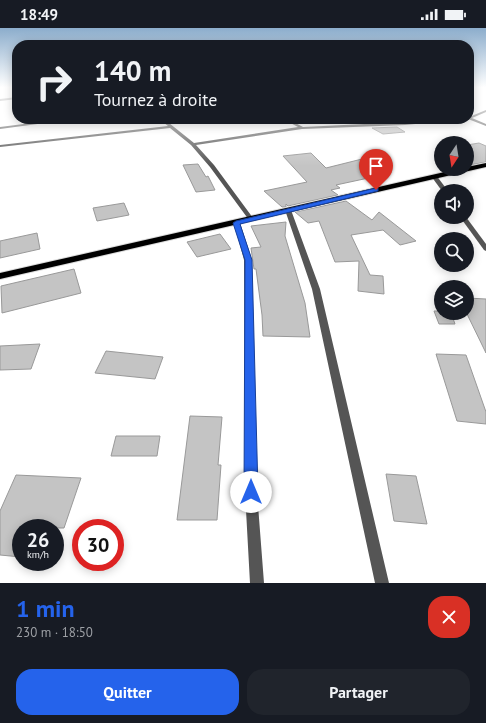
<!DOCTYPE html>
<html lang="fr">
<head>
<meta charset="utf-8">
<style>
	body { margin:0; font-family:"PT Sans",sans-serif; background:#20242c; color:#f1f3f6; height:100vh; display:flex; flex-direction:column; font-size:15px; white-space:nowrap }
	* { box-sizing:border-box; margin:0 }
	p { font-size:13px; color:#9ea1a6 }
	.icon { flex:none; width:22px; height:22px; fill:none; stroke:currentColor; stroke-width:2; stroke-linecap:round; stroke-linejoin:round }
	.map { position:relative; height:555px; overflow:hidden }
	.drawer { display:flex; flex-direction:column; background:#171b24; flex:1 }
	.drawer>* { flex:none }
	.hud { position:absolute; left:12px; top:12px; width:462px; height:84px; border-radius:16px; box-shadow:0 2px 10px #0003; background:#171b24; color:#f1f3f6; overflow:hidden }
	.needle { width:26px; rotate:192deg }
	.fabs { position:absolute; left:434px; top:108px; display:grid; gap:8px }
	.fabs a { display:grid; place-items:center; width:40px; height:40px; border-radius:50%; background:#171b24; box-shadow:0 2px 10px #0003; font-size:20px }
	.speed { position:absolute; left:12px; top:491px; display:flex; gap:8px; font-size:20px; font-weight:700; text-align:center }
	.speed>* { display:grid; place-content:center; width:52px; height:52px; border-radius:50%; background:#171b24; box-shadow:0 2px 10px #0003; line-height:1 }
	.speed small { font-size:10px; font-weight:400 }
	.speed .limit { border:6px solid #d22; background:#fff; color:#111 }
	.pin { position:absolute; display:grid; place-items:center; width:34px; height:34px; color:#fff; margin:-41px -17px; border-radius:50% 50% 50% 0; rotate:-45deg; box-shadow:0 0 4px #0007 }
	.pin .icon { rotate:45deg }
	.me { position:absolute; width:44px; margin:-22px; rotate:0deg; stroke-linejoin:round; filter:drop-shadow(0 0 3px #0008) }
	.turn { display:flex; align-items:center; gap:14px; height:84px; padding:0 16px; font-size:18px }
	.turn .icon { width:52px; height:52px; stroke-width:2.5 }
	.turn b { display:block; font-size:28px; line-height:34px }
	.round { display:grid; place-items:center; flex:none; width:42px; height:42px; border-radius:16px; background:#20242c }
	.summary { display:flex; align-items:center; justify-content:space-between; height:68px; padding:0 16px }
	h1 { font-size:24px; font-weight:700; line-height:30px; color:#2563eb }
	.button { display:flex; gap:8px; margin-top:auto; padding:8px 16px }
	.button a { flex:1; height:46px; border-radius:16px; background:#2563eb; color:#fff; font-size:16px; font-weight:700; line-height:46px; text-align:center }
	.button a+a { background:#20242c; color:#f1f3f6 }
	.status { display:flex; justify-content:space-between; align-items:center; height:28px; padding:0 20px; background:#171b24; direction:ltr }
	.status svg { height:11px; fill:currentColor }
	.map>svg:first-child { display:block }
</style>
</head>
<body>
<div class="status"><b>18:49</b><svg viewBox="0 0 49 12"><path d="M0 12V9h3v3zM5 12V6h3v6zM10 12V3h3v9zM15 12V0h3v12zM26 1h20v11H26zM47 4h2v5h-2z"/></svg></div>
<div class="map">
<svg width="486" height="555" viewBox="0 0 486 555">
	<rect width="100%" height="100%" fill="#fff"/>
	<!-- building -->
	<g fill="#c4c4c4" stroke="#999">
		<path d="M 397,99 L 405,104 L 383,106 L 372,100 Z"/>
		<path d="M 479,115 L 486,118 L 486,134 L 470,137 L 467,136 L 467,117 Z"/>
		<path d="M 311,125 L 326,140 L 362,131 L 387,146 L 336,157 L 340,160 L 331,162 L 338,167 L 288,178 L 286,176 L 286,179 L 282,179 L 264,163 L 307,154 L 283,128 Z"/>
		<path d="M 198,136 L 206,149 L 208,148 L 215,162 L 196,164 L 183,137 Z"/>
		<path d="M 346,173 L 372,192 L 379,184 L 416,213 L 400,217 L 383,202 L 351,207 L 370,247 L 383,248 L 384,266 L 358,263 L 359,233 L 335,234 L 319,193 L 308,195 L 295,184 Z"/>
		<path d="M 124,175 L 129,187 L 97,193 L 93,180 Z"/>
		<path d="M 286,194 L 285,208 L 305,275 L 310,309 L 263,308 L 262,287 L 256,241 L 254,241 L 251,220 L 261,219 L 251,198 Z"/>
		<path d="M 37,205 L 40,221 L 0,230 L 0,213 Z"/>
		<path d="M 220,206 L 231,221 L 197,229 L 187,214 Z"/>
		<path d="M 74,241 L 81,265 L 2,285 L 1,258 Z"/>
		<path d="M 467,270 L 486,271 L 486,325 L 467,286 Z"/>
		<path d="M 434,283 L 441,283 L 441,285 L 451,285 L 455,296 L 439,296 Z"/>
		<path d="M 40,316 L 31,341 L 0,342 L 0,318 Z"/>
		<path d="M 106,323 L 163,329 L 155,351 L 95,345 Z"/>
		<path d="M 436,326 L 466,327 L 486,384 L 486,396 L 457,393 Z"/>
		<path d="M 190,388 L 222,389 L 218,437 L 221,437 L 217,492 L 177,492 Z"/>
		<path d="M 116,408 L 160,408 L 157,428 L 111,428 Z"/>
		<path d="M 386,446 L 416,448 L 427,496 L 394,493 Z"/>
		<path d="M 16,447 L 81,450 L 64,500 L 21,500 L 21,529 L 0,527 L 0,483 Z"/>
	</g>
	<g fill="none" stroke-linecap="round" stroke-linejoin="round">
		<!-- highway casing -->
		<g stroke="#dbdbdb" stroke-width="2">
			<path id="highway" d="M 486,135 L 486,139 L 0,251 L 0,245 L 458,141 L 467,141 L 467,139 Z"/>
		</g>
		<!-- street -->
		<g fill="#555" fill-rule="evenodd">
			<path d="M 17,69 L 17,71 L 0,73 L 0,71 Z"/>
			<path d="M 486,82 L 486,84 L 472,90 L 486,96 L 486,98 L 468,91 L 469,89 Z"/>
			<path d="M 63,91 L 75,91 L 0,101 L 0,99 Z"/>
			<path d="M 159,91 L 164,91 L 194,115 L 298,99 L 283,91 L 288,91 L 303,99 L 466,91 L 405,97 L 302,101 L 196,117 L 214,137 L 253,190 L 253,192 L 249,192 L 210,139 L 191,117 L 170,100 L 0,119 L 0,117 L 168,98 Z"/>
			<path d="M 432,147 L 436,147 L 448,163 L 442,163 L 431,148 Z"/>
			<path d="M 288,180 L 291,182 L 320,261 L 389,555 L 375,555 L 312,261 L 285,182 Z"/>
			<path d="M 460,189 L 466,189 L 486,216 L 486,223 L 484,222 Z"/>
			<path d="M 237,193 L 240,195 L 252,232 L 257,464 L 264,555 L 250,555 L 245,464 L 244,232 L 234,195 Z"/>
		</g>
		<!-- highway -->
		<use href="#highway" fill="#000" fill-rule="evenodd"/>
	</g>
	<!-- sky -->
	<linearGradient id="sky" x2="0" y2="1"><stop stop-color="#8cadcc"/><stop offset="0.43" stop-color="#fff"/><stop offset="1" stop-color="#fff" stop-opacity="0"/></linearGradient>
	<rect width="486" height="138" fill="url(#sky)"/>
	<!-- route -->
	<path fill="#2563eb" stroke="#184099" d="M 376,160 L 378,160 L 378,163 L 240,196 L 252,232 L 258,464 L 256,469 L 251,471 L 246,469 L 244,464 L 245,232 L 233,195 L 236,193 Z"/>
</svg>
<div class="fabs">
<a><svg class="needle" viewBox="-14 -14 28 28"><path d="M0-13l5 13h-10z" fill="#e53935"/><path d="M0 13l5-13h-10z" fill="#9ea1a6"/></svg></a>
<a><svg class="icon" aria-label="sound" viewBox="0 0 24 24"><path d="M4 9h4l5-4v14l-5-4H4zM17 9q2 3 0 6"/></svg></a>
<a><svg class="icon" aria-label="search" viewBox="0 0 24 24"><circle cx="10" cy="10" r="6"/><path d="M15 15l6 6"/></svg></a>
<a><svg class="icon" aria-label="layers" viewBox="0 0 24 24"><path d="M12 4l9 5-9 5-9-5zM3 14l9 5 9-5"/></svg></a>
</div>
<div class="speed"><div>26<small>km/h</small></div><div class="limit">30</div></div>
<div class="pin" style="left:376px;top:162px;background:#d93025"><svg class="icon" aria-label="arrive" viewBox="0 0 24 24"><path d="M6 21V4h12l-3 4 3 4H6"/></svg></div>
<svg class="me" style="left:251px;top:464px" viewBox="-20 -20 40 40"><circle r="19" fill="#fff"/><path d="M0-13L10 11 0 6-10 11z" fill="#2563eb"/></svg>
<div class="hud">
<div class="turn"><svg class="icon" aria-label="right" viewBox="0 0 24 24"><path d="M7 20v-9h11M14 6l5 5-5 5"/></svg><div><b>140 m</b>Tournez à droite</div></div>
</div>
</div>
<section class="drawer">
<div class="summary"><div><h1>1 min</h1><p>230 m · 18:50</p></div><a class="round" style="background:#d93025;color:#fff"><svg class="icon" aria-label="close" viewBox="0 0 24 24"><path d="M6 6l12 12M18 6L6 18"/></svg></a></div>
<div class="button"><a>Quitter</a><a>Partager</a></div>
</section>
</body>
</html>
